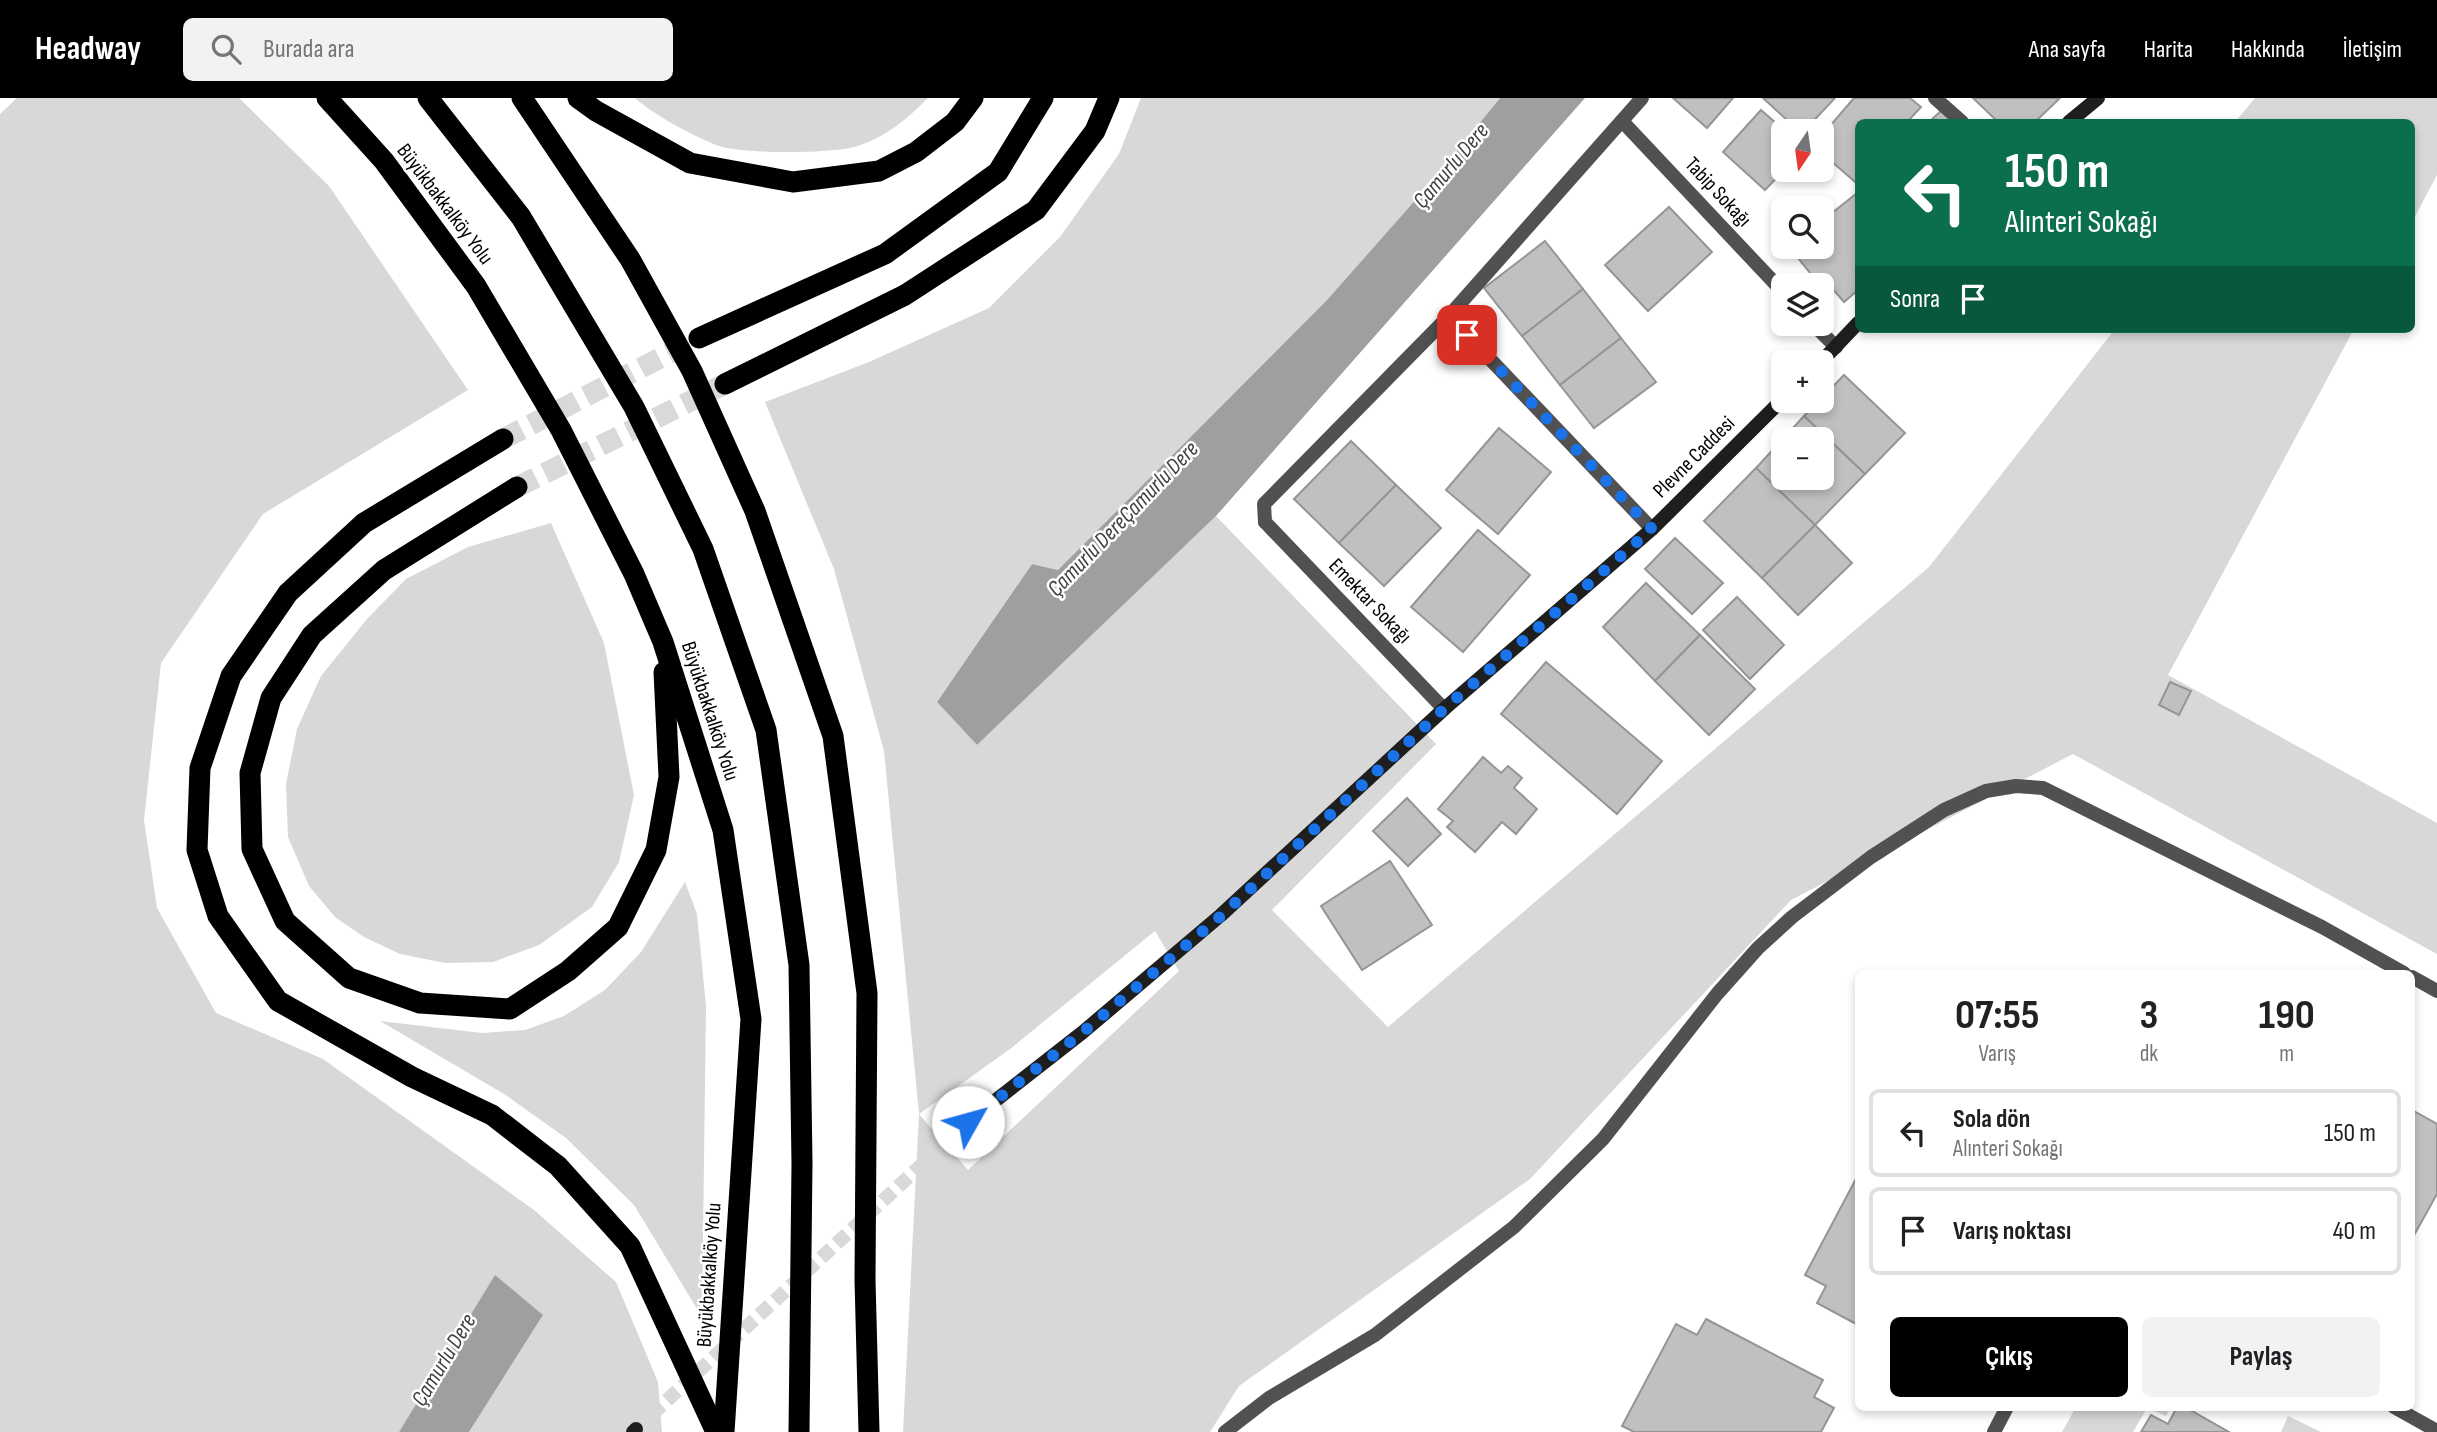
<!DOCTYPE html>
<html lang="tr">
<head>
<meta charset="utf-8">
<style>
	body { margin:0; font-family:"Sofia Sans Condensed",sans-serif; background:#f2f2f2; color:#202124; height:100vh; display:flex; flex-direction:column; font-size:26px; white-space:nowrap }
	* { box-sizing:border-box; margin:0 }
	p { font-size:23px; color:#757577 }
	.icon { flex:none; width:38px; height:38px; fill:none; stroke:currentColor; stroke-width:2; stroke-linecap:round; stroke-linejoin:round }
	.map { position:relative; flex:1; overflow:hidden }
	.sheet { position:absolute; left:1855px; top:872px; width:560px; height:441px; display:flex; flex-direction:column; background:#fff; border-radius:10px; box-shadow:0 4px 10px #0003 }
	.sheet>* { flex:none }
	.banner { position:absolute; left:1855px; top:21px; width:560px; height:214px; border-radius:10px; box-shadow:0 4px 10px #0003; background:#0b6e4f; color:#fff; overflow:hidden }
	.needle { width:46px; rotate:193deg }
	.fabs { position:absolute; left:1771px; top:21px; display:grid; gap:14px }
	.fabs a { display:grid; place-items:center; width:63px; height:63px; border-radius:10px; background:#fff; box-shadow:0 4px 10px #0003; font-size:35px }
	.pin { position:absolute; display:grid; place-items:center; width:60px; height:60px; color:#fff; margin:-30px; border-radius:14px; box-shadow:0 4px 10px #0006 }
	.me { position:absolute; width:77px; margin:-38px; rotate:52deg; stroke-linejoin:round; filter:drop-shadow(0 0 5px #0008) }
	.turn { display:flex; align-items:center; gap:24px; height:147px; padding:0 35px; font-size:32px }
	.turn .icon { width:91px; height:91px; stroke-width:2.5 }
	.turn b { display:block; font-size:49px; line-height:60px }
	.then { display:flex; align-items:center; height:66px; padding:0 35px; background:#0003; gap:14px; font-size:26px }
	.eta { display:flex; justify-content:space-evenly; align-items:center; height:119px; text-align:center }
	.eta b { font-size:42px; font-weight:700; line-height:49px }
	.cta { display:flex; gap:14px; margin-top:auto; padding:14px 35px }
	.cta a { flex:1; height:80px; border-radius:10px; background:#000; color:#fff; font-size:28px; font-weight:700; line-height:80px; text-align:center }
	.cta a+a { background:#f2f2f2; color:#202124 }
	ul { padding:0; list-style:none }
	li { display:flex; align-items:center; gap:21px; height:88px; margin:0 14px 10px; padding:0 21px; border:4px solid #e0e0e0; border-radius:10px }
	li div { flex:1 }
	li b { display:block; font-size:26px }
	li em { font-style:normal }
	header { display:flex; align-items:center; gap:42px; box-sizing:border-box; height:98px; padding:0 35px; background:#000; color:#fff }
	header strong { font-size:33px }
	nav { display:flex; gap:38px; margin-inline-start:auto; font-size:24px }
	.search { width:490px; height:63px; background:#f2f2f2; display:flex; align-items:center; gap:18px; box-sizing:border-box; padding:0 24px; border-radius:10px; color:#757577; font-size:26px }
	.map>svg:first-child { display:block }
</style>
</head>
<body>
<header>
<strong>Headway</strong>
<div class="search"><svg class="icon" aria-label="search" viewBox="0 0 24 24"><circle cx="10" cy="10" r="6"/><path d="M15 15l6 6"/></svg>Burada ara</div>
<nav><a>Ana sayfa</a><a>Harita</a><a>Hakkında</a><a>İletişim</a></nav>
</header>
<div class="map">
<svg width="2437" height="1334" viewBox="0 0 2437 1334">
	<rect width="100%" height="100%" fill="#fff"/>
	<!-- green -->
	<g fill="#d8d8d8" fill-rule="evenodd">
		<path d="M 17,0 L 239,0 L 329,88 L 468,292 L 263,416 L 161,565 L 144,722 L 157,810 L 216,915 L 323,961 L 534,1112 L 616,1184 L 658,1284 L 662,1334 L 469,1334 L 543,1217 L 495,1178 L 399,1334 L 0,1334 L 0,16 Z"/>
		<path d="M 635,0 L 928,0 C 907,21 887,38 858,48 C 834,56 742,56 719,48 C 694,39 654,17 635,0 Z"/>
		<path d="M 1141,0 L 1500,0 L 1434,81 L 1327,202 L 1058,472 L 1032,466 L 937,604 L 977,647 L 1216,418 L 1436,646 L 1272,812 L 1388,929 L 1929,469 L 2115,231 L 2354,231 L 2168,577 L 2437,725 L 2437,856 L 2073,656 L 1791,802 L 1530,1081 L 1239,1288 L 1210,1334 L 903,1334 L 919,1016 L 884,653 L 834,471 L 765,304 L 869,264 L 989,210 L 1060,139 L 1119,56 ZM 1155,833 L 1179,873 L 968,1072 L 919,1016 L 1010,951 Z"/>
		<path d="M 2255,0 L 2437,0 L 2437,77 L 2412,124 L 2412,24 L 2235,24 Z"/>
		<path d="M 551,425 L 604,545 L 634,697 L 619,764 L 592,809 L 539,847 L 493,864 L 445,865 L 400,856 L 364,839 L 335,819 L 309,788 L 288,739 L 286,686 L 297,631 L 321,578 L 367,521 L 406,481 L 468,449 Z"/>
		<path d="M 685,784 L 697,816 L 706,908 L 702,1219 L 634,1107 L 566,1040 L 504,996 L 380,923 L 482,935 L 525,932 L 564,918 L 605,892 L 641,854 Z"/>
		<path d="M 2076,1309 L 2171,1309 L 2166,1318 L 2147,1310 L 2133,1334 L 2062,1334 Z"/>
		<path d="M 2288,1318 L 2321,1334 L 2281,1334 Z"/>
	</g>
	<!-- water -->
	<g fill="#9f9f9f">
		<path d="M 1500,0 L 1585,0 L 1216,418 L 977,647 L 937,604 L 1032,466 L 1058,472 L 1327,202 L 1434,81 Z"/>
		<path d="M 495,1177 L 543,1217 L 469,1334 L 399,1334 Z"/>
	</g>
	<!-- building -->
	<g fill="#c0c0c0" stroke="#959595" stroke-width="2" fill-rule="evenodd">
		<path d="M 1673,0 L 1733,0 L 1707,30 Z"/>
		<path d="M 1763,0 L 1835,0 L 1804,33 L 1799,33 Z"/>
		<path d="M 1854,0 L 1910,0 L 1921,9 L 1907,24 L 1858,24 L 1858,79 L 1855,84 L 1822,55 L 1822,37 Z"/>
		<path d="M 1973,0 L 2060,0 L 2035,24 L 1998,24 Z"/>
		<path d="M 1761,12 L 1785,33 L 1784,72 L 1765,92 L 1723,54 Z"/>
		<path d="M 1942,12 L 1954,24 L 1929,24 Z"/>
		<path d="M 1857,95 L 1858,192 L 1844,204 L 1825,182 L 1819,186 L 1789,149 L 1822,149 L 1822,123 Z"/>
		<path d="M 1669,109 L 1712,154 L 1648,213 L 1605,167 Z"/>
		<path d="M 1545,143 L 1583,191 L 1522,238 L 1484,190 Z"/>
		<path d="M 1583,191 L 1621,240 L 1560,287 L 1522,238 Z"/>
		<path d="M 1621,240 L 1656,284 L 1594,330 L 1560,287 Z"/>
		<path d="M 1844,277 L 1905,335 L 1865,376 L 1804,318 L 1819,303 L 1822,303 L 1822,300 Z"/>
		<path d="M 1804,318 L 1865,376 L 1815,427 L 1756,370 ZM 1783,341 L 1822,341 L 1822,380 L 1783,380 Z"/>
		<path d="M 1499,330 L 1551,374 L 1498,436 L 1446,392 Z"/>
		<path d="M 1351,343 L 1396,387 L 1339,445 L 1294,401 Z"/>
		<path d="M 1756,370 L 1815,427 L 1762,480 L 1704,423 Z"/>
		<path d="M 1396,387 L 1441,430 L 1384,488 L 1339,445 Z"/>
		<path d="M 1815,427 L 1852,465 L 1798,517 L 1762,480 Z"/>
		<path d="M 1478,432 L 1530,477 L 1463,554 L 1411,509 Z"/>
		<path d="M 1675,440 L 1723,485 L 1692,516 L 1645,471 Z"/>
		<path d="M 1646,485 L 1700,537 L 1655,583 L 1603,529 Z"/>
		<path d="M 1737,499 L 1784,547 L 1750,581 L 1703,532 Z"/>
		<path d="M 1700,537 L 1755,591 L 1709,637 L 1655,583 Z"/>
		<path d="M 1546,564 L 1662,663 L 1617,716 L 1501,616 Z"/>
		<path d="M 2170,584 L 2191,593 L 2179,617 L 2159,607 Z"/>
		<path d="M 1483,659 L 1501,675 L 1508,668 L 1522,680 L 1514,690 L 1537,711 L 1516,736 L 1502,724 L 1475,754 L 1447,729 L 1453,723 L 1438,711 Z"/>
		<path d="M 1407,700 L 1441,736 L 1408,768 L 1373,733 Z"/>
		<path d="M 1390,763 L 1432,827 L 1362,872 L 1321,808 Z"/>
		<path d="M 2412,1012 L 2437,1026 L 2437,1096 L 2412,1141 Z"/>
		<path d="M 1858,1077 L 1858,1227 L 1817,1205 L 1826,1188 L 1805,1177 Z"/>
		<path d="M 1706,1221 L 1823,1282 L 1814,1299 L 1834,1310 L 1821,1334 L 1634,1334 L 1622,1328 L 1676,1226 L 1697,1237 Z"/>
		<path d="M 2177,1309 L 2185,1309 L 2229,1334 L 2141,1334 L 2151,1317 L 2168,1326 Z"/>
	</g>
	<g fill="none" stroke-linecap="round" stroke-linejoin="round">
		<!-- secondary-tunnel -->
		<path stroke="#d9d9d9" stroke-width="14" stroke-dasharray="14 7" stroke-linecap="butt" d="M 636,1331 L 968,1024"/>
		<!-- highway-tunnel -->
		<g stroke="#d9d9d9" stroke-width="21" stroke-dasharray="21 10" stroke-linecap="butt">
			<path d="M 503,341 L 699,240"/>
			<path d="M 517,389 L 725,286"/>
		</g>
		<!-- lane -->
		<g stroke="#515151" stroke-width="14">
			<path d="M 1265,424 L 1264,406 L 1449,218 L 1642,0"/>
			<path d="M 2412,879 L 2437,893"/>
			<path d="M 2394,1309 L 2437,1333"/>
			<path d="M 1225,1334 L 1269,1300 L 1375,1237 L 1514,1129 L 1603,1041 L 1717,896 L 1758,850 L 1792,819 L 1871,759 L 1944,712 L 1986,693 L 2016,688 L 2043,690 L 2322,829 L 2404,875"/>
			<path d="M 1994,1334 L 2007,1309"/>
		</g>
		<!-- street -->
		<g stroke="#515151" stroke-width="14">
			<path d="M 1935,0 L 1962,24"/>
			<path d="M 1622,23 L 1783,194"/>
			<path d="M 1449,218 L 1652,431"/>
			<path d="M 1813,226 L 1836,249"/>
			<path d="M 1265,424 L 1444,611"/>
		</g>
		<!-- secondary -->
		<g stroke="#1e1e1e" stroke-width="14">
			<path d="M 2069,24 L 2098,0"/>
			<path d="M 1821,264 L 1858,225"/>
			<path d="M 968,1024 L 1083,934 L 1221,817 L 1444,611 L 1652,431 L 1783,301"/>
			<path d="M 633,1334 L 636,1331"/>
		</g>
		<!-- highway -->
		<g stroke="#000" stroke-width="21">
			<path d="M 327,0 L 384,63 L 476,188 L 561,332 L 634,476 L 663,544 L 723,732 L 751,921 L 724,1334"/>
			<path d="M 428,0 L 521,119 L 634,309 L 703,451 L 766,632 L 799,867 L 802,1065 L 799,1334"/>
			<path d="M 522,0 L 630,161 L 692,273 L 755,413 L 833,638 L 867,895 L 865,1182 L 869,1334"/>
			<path d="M 578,0 L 596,13 L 690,65 L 793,84 L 879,73 L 916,54 L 955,24 L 973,0"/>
			<path d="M 699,240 L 885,156 L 998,74 L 1043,0"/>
			<path d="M 725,286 L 905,197 L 1036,112 L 1095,33 L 1109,0"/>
			<path d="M 503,341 L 364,425 L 288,495 L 231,578 L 200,670 L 197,752 L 218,818 L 278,903 L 412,979 L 492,1017 L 558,1068 L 630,1148 L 716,1334"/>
			<path d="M 517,389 L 384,472 L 312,537 L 271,600 L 250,675 L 252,751 L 285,823 L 349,880 L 420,905 L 510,911 L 568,873 L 618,829 L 656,752 L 669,679 L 664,574"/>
		</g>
	</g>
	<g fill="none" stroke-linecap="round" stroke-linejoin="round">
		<!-- route -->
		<path stroke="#1a73e8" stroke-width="12" stroke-dasharray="0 21.6" d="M 968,1024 L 1083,934 L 1222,817 L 1444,611 L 1652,431 L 1467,237"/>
	</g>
	<g text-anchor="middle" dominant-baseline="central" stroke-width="5" stroke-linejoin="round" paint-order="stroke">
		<!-- street labels -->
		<g font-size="21" fill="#000" stroke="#fff">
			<text transform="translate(1718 94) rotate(47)">Tabip Sokağı</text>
			<text transform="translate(445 106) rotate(53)">Büyükbakkalköy Yolu</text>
			<text transform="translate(1694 359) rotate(-45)">Plevne Caddesi</text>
			<text transform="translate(1370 503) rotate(46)">Emektar Sokağı</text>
			<text transform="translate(710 613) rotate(72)">Büyükbakkalköy Yolu</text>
			<text transform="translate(709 1177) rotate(-86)">Büyükbakkalköy Yolu</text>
		</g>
		<!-- water labels -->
		<g font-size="23" font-style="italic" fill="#404040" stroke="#fff">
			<text transform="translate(1451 68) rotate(-50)">Çamurlu Dere</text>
			<text transform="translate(1123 421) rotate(-46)">Çamurlu DereÇamurlu Dere</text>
			<text transform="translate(444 1262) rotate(-59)">Çamurlu Dere</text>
		</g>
	</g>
</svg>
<div class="fabs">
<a><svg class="needle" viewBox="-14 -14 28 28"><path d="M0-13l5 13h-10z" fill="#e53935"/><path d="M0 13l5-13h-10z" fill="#757577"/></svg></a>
<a><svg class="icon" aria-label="search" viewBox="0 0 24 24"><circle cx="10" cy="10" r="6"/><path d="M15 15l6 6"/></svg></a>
<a><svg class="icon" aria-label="layers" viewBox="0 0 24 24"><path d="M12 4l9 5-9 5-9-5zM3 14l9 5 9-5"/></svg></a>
<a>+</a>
<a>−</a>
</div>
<div class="pin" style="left:1467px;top:237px;background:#d93025"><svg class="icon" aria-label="arrive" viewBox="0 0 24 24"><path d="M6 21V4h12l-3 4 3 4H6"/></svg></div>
<svg class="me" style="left:968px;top:1024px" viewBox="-20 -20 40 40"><circle r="19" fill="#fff"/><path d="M0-13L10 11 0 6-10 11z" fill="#1a73e8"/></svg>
<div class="banner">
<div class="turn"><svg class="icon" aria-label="left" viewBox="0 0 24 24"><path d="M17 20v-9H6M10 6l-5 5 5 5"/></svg><div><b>150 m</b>Alınteri Sokağı</div></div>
<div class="then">Sonra<svg class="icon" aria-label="arrive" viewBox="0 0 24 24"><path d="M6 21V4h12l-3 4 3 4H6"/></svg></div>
</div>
<section class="sheet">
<div class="eta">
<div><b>07:55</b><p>Varış</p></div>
<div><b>3</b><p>dk</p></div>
<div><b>190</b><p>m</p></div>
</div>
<ul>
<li><svg class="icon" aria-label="left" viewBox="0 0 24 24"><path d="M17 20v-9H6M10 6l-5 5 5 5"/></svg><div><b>Sola dön</b><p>Alınteri Sokağı</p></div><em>150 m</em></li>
<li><svg class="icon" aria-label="arrive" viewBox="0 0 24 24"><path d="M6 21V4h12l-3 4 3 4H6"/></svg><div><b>Varış noktası</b></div><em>40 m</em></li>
</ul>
<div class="cta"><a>Çıkış</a><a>Paylaş</a></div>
</section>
</div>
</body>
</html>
